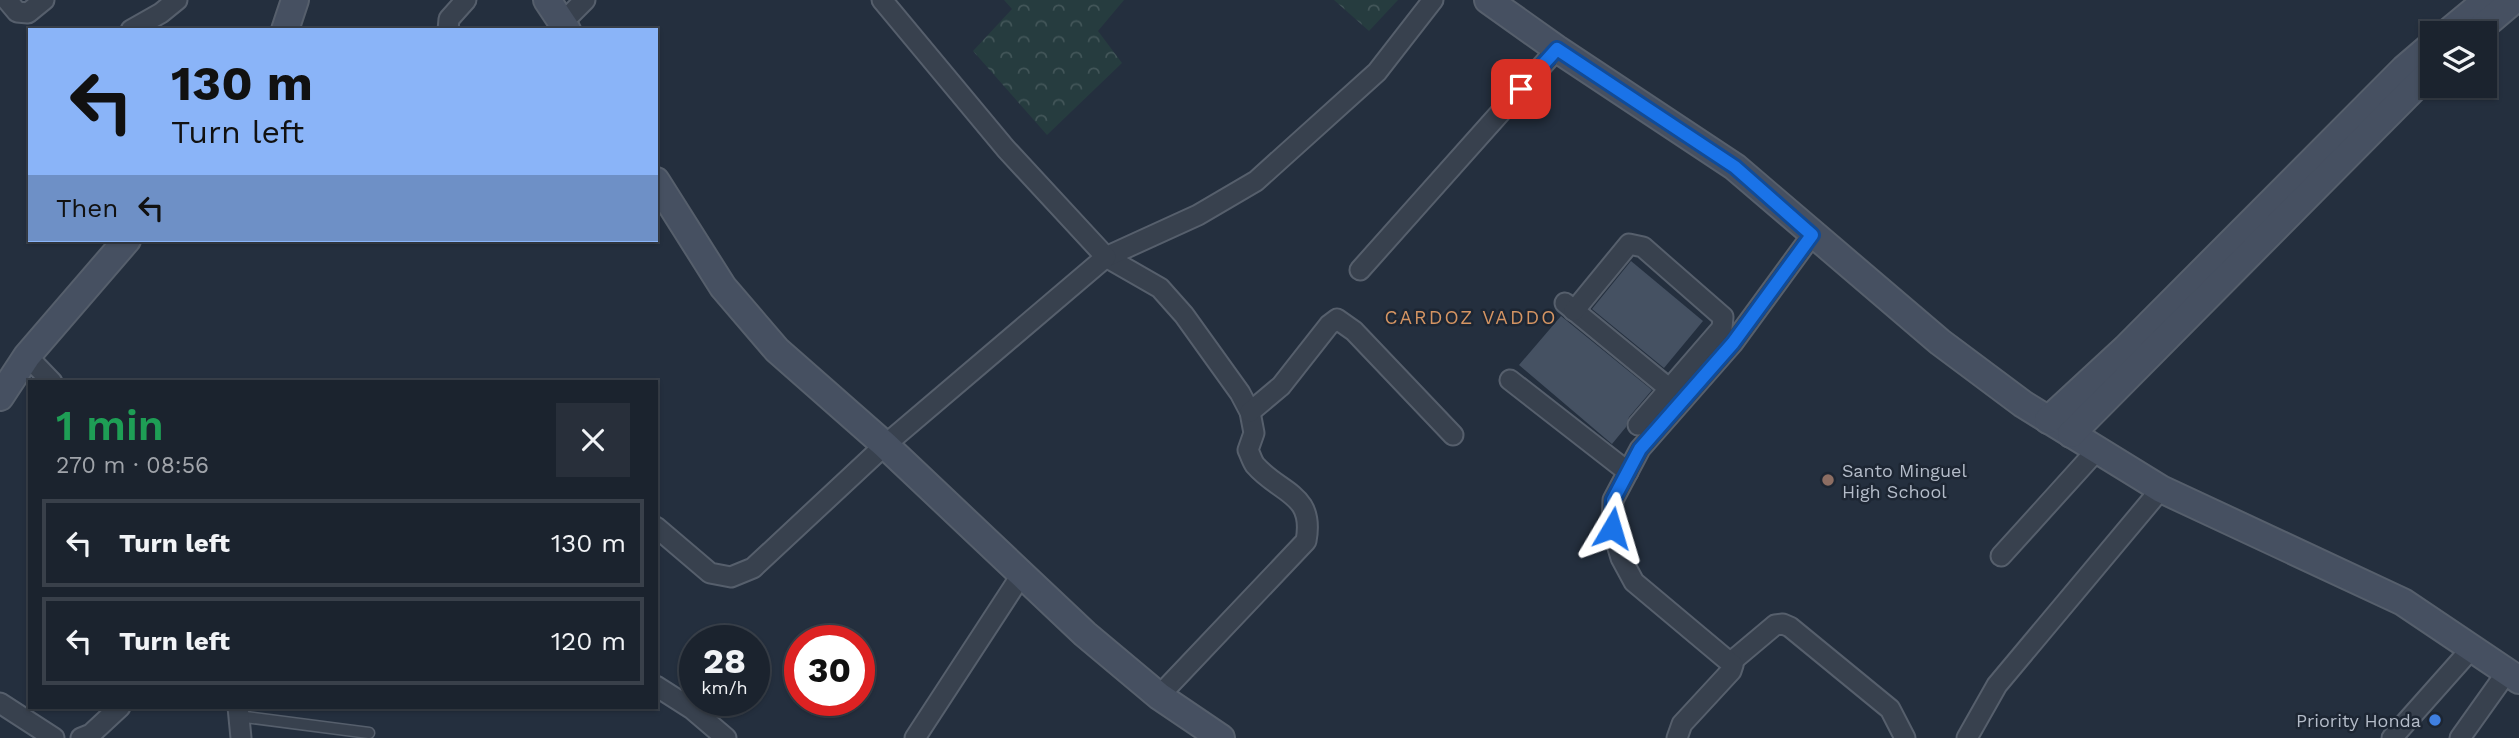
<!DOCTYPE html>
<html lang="en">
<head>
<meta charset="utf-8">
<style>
	body { margin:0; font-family:"Work Sans",sans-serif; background:#282f3a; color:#f1f3f6; height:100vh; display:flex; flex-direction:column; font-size:26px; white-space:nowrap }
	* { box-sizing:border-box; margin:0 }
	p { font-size:23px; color:#a0a4aa }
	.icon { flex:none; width:38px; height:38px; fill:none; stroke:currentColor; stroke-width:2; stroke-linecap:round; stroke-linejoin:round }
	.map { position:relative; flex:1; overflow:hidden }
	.sheet { position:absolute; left:28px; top:380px; width:630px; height:329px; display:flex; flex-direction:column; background:#1b232e; border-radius:0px; box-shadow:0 2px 5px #0004,0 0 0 2px #39404a }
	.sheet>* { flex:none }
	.guide { position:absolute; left:28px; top:28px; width:630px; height:214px; border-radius:0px; box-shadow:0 2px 5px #0004,0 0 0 2px #39404a; background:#8ab4f8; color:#111; overflow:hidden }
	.tools { position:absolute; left:2420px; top:21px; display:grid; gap:14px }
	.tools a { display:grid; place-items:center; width:77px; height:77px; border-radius:0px; background:#1b232e; box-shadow:0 2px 5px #0004,0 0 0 2px #39404a; font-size:35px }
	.speed { position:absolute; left:679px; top:625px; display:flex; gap:14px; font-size:35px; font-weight:700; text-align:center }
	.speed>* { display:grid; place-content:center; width:91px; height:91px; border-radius:50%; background:#1b232e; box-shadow:0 2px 5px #0004,0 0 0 2px #39404a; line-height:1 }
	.speed small { font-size:18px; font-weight:400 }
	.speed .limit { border:10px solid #d22; background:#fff; color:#111 }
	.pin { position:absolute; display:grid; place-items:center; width:60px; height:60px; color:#fff; margin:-30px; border-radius:14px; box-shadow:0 4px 10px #0006 }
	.me { position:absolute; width:77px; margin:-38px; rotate:7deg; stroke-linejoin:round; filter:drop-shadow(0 0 5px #0008) }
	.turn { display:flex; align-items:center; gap:24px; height:147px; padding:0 28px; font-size:32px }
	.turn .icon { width:91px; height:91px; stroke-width:2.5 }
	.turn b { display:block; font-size:49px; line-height:60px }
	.then { display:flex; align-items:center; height:66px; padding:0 28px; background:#0003; gap:14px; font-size:26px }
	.round { display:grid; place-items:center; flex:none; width:74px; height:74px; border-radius:0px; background:#282f3a }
	.overview { display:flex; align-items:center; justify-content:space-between; height:119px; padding:0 28px }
	h1 { font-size:42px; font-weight:600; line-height:52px; color:#1e9e55 }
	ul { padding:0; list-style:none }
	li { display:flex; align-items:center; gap:21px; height:88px; margin:0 14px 10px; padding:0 14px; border:4px solid #39404a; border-radius:0px }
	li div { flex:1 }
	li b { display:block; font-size:26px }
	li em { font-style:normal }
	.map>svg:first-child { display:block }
</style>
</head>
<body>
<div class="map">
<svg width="2519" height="738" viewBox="0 0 2519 738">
	<defs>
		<pattern id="forest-crowns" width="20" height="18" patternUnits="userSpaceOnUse" patternTransform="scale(1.75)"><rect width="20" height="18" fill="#263c3f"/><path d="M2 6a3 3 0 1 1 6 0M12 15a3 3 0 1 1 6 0" fill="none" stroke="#435659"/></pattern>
	</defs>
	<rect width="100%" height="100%" fill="#242f3e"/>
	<!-- forest -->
	<g fill="url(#forest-crowns)">
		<path d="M 1004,0 L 1124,0 L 1098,31 L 1122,63 L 1047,135 L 973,51 L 1012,9 Z"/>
		<path d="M 1334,0 L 1398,0 L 1369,31 Z"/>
	</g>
	<!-- building -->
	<g fill="#455162">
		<path d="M 1631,261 L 1703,321 L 1664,368 L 1592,309 Z"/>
		<path d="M 1561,316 L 1652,390 L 1629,417 L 1626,427 L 1612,444 L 1519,365 Z"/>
	</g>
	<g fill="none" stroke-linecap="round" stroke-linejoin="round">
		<!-- lane casing -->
		<g stroke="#565f6c" stroke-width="13">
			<path id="lane" d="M 238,716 L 369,733"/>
		</g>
		<!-- street casing -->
		<g stroke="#565f6c" stroke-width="23">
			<g id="street">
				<path d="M 7,0 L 17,12 L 28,13 L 44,0"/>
				<path d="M 563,22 L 585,0"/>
				<path d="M 131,30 L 161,13 L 177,0"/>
				<path d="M 448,30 L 449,19 L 466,0"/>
				<path d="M 1106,257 L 1160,288 L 1184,315 L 1240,393 L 1250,412 L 1254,433 L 1248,450 C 1250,454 1252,461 1255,465 C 1280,494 1315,493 1306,541 L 1159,696"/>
				<path d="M 1106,257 L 1198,215 L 1256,181 L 1377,72 L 1433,0"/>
				<path d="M 1360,270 L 1557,49"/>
				<path d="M 1565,303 L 1677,395"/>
				<path d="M 1574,311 L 1629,244 L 1643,247 L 1723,317 L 1722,328 L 1638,425"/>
				<path d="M 27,356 L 52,382"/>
				<path d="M 1510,380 L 1628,472"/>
				<path d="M 1250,412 L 1281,386 L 1329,325 L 1337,319 L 1354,331 L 1453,435"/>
				<path d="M 656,527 L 710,573 L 731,577 L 753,568 L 885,445 L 1106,257 L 1006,149 L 882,0"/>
				<path d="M 2001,556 L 2097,450"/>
				<path d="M 1731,662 L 1775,625 L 1783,624 L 1790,627 L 1890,709 L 1905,738"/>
				<path d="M 656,686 L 692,709 L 726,738"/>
				<path d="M 0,703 L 54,738"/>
				<path d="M 238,707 L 241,738"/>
				<path d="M 81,738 L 91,734 L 120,707"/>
				<path d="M 915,738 L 1022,574"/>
				<path d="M 1677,738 L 1682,724 L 1731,671 L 1733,665 L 1634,582 L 1621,558 L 1612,528 L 1613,500 L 1640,449 L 1733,343 L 1812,235"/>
				<path d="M 1967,738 L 1997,685 L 2161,489"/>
				<path d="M 2392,738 L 2472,648"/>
				<path d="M 2460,738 L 2507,672"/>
			</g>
		</g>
		<!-- secondary casing -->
		<g stroke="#565f6c" stroke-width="30">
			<g id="secondary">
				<path d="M 547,0 L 567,30"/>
				<path d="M 1488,0 L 1557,49 L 1735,167 L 1940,342 L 2023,404 L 2161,489 L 2403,602 L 2519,680"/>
				<path d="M 285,30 L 295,0"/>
				<path d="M 2447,33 L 2487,0"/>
				<path d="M 2475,33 L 2514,0"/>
				<path d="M 656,181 L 723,287 L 777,350 L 885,445 L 1085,634 L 1159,696 L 1221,738"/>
				<path d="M 0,397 L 27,356 L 127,240"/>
				<path d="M 2048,420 L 2126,348 L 2404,69 L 2432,45"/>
				<path d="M 2071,434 L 2432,70"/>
			</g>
		</g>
		<!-- lane -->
		<use href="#lane" stroke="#38414e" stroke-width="10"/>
		<!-- street -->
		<use href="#street" stroke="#38414e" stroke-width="19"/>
		<!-- secondary -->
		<use href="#secondary" stroke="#465061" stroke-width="26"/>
	</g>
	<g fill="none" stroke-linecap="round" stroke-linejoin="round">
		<!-- route casing -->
		<g stroke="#114b97" stroke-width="18">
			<path id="route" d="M 1521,89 L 1557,49 L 1735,167 L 1812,235 L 1733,343 L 1640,449 L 1613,500 L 1612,528"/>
		</g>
		<!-- route -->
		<use href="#route" stroke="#1a73e8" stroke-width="12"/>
	</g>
	<!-- markers -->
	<circle fill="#8d6e63" stroke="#1d2633" stroke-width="2.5" cx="1828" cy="480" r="7"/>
	<circle fill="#3f7fe0" stroke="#1d2633" stroke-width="2.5" cx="2435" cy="720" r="7"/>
	<g text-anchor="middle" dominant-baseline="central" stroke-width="5" stroke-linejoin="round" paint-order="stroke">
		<!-- poi labels -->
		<g font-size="18" fill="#b4bcc9" stroke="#1d2633" text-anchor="start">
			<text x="1842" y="470">Santo Minguel<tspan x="1842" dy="21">High School</tspan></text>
			<text x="2421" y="720" text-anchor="end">Priority Honda</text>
		</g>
		<!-- neighbourhood labels -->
		<g font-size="19" letter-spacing="2" fill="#d59563" stroke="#1d2633">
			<text x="1471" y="317">CARDOZ VADDO</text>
		</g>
	</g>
</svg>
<div class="tools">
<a><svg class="icon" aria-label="layers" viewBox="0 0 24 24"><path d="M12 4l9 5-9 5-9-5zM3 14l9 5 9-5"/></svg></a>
</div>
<div class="speed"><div>28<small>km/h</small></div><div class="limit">30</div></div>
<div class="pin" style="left:1521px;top:89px;background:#d93025"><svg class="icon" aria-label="arrive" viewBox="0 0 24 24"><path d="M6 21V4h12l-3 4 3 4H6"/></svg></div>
<svg class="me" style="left:1612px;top:528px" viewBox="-20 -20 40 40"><path d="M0-17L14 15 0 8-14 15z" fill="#1a73e8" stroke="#fff" stroke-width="4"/></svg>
<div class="guide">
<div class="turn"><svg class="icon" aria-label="left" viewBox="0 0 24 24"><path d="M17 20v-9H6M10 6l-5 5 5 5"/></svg><div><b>130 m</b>Turn left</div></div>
<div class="then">Then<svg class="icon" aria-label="left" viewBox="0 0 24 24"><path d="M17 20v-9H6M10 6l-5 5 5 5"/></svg></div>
</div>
<section class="sheet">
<div class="overview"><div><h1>1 min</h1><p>270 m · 08:56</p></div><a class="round"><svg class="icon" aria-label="close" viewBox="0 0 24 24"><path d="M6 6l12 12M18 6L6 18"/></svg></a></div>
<ul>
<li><svg class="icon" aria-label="left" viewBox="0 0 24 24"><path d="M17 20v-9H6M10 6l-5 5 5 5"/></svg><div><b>Turn left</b></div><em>130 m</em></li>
<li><svg class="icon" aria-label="left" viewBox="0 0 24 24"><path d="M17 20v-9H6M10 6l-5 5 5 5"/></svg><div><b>Turn left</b></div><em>120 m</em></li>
</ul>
</section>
</div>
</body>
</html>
